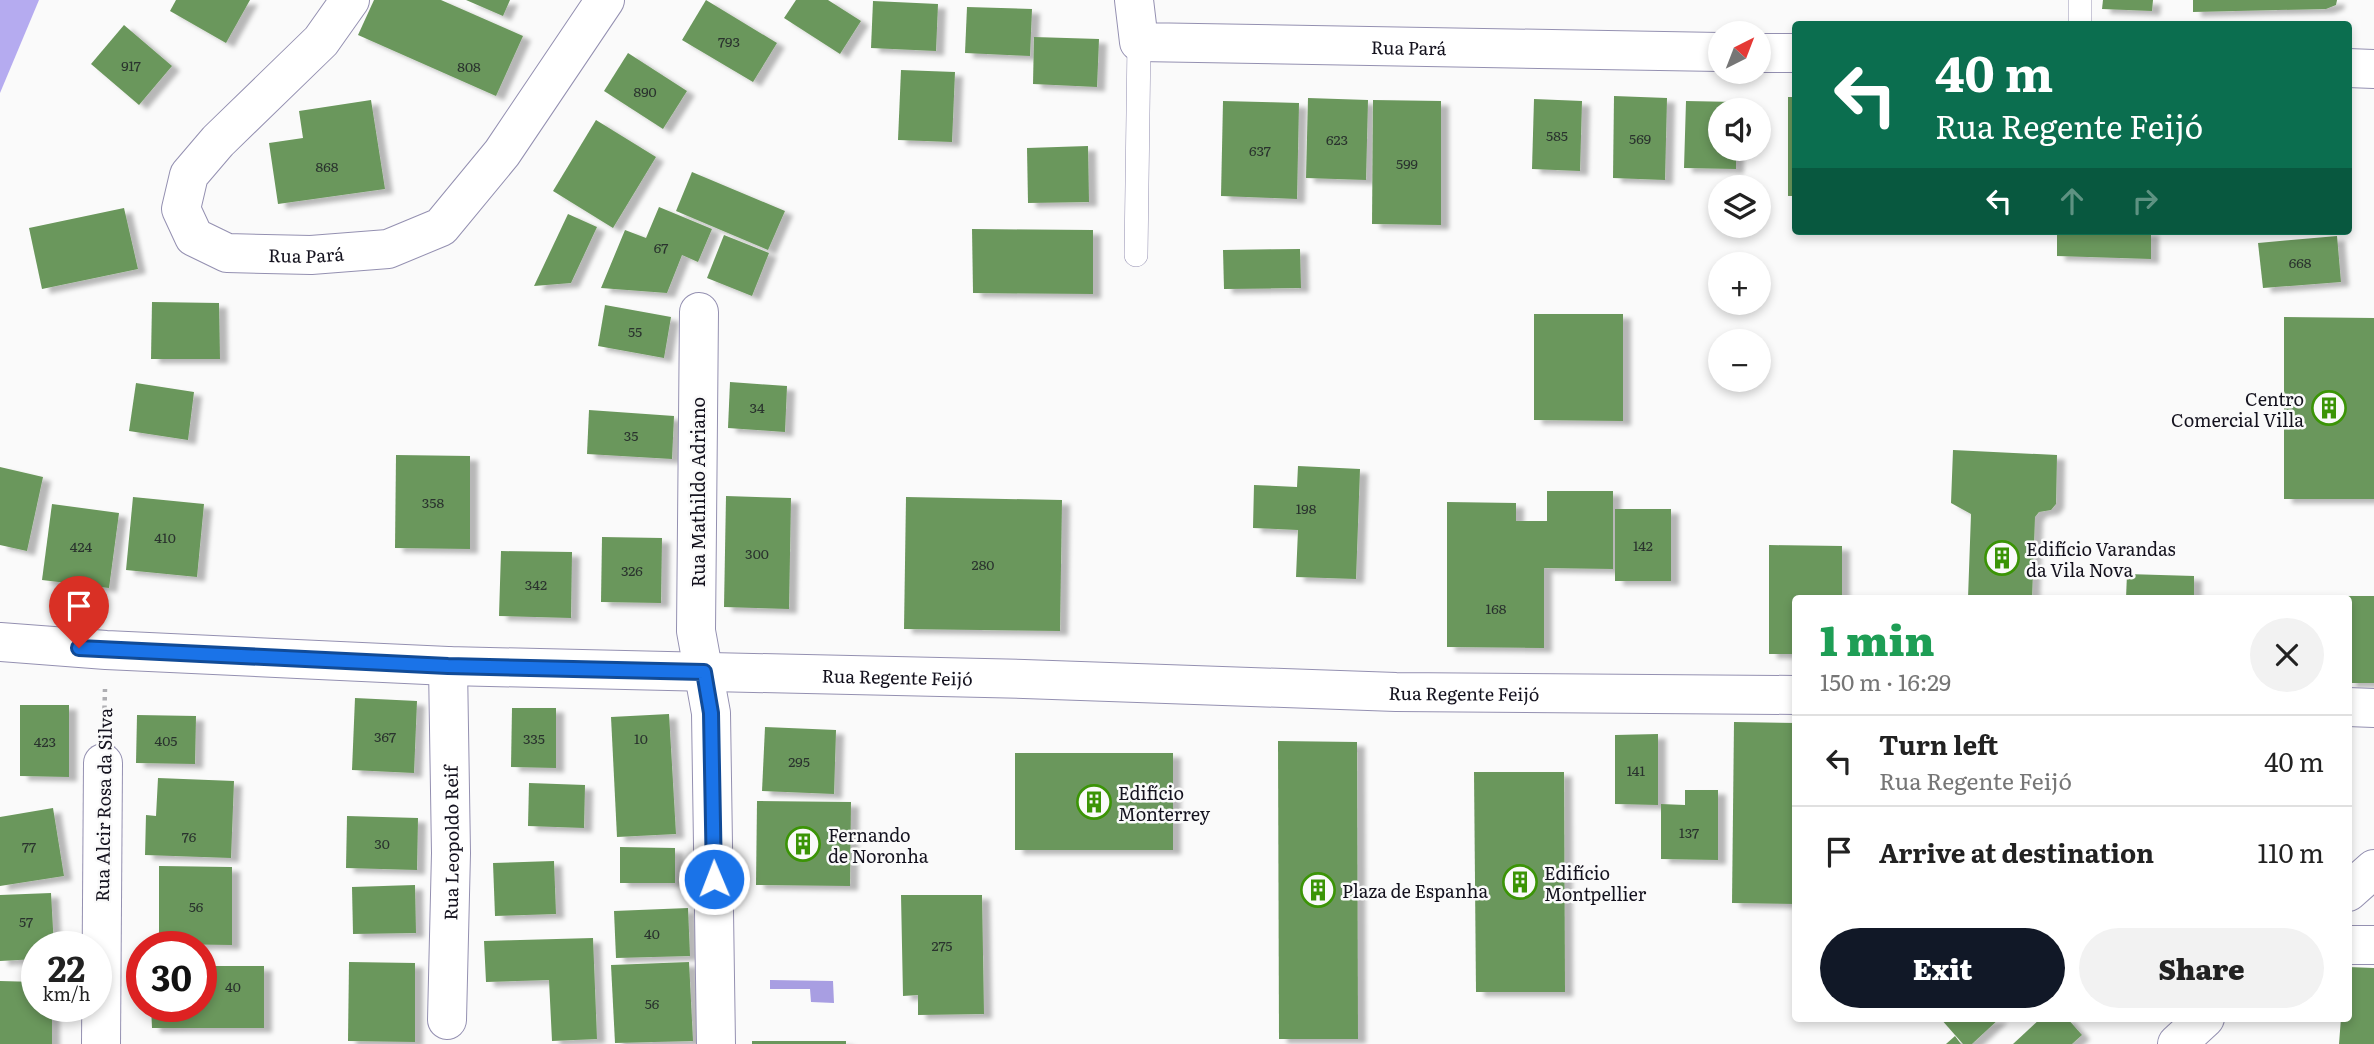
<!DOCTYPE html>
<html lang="en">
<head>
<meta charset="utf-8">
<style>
	body { margin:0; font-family:Literata,serif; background:#f2f2f2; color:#222; height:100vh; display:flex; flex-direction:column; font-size:26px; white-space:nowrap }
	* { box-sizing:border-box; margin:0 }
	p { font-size:23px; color:#767676 }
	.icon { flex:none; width:38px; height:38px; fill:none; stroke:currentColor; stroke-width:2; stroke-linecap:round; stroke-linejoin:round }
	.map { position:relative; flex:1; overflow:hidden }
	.drawer { position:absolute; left:1792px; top:595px; width:560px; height:427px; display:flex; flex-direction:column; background:#fff; border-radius:7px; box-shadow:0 4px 10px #0003 }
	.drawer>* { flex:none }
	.banner { position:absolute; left:1792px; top:21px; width:560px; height:214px; border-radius:7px; box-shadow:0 4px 10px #0003; background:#0b6e4f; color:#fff; overflow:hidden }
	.needle { width:46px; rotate:42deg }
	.buttons { position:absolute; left:1708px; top:21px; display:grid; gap:14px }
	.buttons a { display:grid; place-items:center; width:63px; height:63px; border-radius:50%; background:#fff; box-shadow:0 4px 10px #0003; font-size:35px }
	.speed { position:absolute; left:21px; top:931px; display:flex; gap:14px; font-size:35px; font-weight:700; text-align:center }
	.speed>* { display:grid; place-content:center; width:91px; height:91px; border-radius:50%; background:#fff; box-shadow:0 4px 10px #0003; line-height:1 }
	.speed small { font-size:18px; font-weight:400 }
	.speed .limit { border:10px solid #d22; background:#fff; color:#111 }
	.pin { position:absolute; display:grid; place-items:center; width:60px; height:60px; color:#fff; margin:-72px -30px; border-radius:50% 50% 50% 0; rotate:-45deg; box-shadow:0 0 7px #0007 }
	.pin .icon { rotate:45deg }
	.me { position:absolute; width:77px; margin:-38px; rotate:359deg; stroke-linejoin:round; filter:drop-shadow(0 0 5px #0008) }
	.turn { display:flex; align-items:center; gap:24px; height:147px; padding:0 28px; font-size:32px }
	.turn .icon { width:91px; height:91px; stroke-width:2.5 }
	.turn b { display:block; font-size:49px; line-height:60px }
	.lanes { display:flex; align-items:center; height:66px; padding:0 28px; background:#0003; justify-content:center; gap:35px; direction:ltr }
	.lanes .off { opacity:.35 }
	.round { display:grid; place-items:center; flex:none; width:74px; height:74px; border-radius:37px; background:#f2f2f2 }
	.headline { display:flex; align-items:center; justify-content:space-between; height:119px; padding:0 28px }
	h1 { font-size:42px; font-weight:800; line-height:52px; color:#1e9e55 }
	.button { display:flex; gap:14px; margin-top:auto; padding:14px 28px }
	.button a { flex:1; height:80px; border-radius:42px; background:#111827; color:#fff; font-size:28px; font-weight:800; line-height:80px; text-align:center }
	.button a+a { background:#f2f2f2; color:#222 }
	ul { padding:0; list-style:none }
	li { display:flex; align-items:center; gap:21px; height:91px; padding:0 28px; border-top:2px solid #e0e0e0 }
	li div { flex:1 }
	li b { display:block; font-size:26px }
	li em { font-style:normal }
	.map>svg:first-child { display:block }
</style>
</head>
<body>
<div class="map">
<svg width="2374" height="1044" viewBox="0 0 2374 1044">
	<defs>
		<filter id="shadow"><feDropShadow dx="8" dy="4.5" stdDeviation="2" flood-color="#0004"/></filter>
	</defs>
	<rect width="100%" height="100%" fill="#fafafa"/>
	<!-- forest -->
	<path fill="#b5abf0" d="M 0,0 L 39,0 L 0,93 Z"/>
	<!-- water -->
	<path fill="#a89ee2" d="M 770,980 L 833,981 L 834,1003 L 811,1002 L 810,989 L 770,989 Z"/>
	<!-- building -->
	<g fill="#6b975c" filter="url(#shadow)">
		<path d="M 176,0 L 250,0 L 226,43 L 170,11 Z"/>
		<path d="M 374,0 L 441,0 L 523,36 L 496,96 L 358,35 Z"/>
		<path d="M 466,0 L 510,0 L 503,16 Z"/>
		<path d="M 706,0 L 777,43 L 753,82 L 682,40 Z"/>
		<path d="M 796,0 L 828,0 L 861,21 L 840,54 L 784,18 Z"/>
		<path d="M 2103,0 L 2153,0 L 2152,11 L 2102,9 Z"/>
		<path d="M 2193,0 L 2337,0 L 2336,5 L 2326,9 L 2193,12 Z"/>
		<path d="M 873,1 L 938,4 L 936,51 L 871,48 Z"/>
		<path d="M 967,7 L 1032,9 L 1030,56 L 965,53 Z"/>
		<path d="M 124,25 L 172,66 L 139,105 L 91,64 Z"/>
		<path d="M 1034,37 L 1099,39 L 1097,87 L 1033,84 Z"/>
		<path d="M 628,53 L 687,91 L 663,129 L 604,91 Z"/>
		<path d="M 901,70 L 955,72 L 952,142 L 898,140 Z"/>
		<path d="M 1614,96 L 1667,98 L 1665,180 L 1613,178 Z"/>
		<rect x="1788" y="97" width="8" height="99"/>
		<path d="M 1308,98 L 1368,100 L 1366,180 L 1306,178 Z"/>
		<path d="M 1534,99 L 1582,101 L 1580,171 L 1532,169 Z"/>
		<path d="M 371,100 L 385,189 L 278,204 L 269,143 L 303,138 L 299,111 Z"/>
		<path d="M 1373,100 L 1441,101 L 1441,225 L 1372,224 Z"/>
		<path d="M 1223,101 L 1299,103 L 1297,199 L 1221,196 Z"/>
		<path d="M 1686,101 L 1737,102 L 1737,110 L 1720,110 L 1720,149 L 1736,149 L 1736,169 L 1684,168 Z"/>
		<path d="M 596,120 L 656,157 L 613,228 L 553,191 Z"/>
		<path d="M 1088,146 L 1089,202 L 1028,203 L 1027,148 Z"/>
		<path d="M 692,172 L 785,211 L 768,250 L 676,211 Z"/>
		<path d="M 659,207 L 712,229 L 698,262 L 682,255 L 667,293 L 601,288 L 625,230 L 646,238 Z"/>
		<path d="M 124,208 L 138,269 L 42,289 L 29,228 Z"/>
		<path d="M 568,214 L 597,227 L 571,283 L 534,286 Z"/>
		<path d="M 972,229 L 1093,230 L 1093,294 L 973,293 Z"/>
		<path d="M 2057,231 L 2151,231 L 2151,259 L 2057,256 Z"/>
		<path d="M 724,235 L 769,253 L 752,296 L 707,278 Z"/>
		<path d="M 2337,236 L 2341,282 L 2263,288 L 2258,243 Z"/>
		<path d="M 1300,249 L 1301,288 L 1224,289 L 1223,250 Z"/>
		<path d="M 152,302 L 219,303 L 220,359 L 151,359 Z"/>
		<path d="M 605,305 L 671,317 L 664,358 L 598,346 Z"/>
		<path d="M 1534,314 L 1623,314 L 1623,421 L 1534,420 Z"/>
		<path d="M 2284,317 L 2374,318 L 2374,499 L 2284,499 Z"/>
		<path d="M 730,382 L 787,386 L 785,432 L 728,428 Z"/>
		<path d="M 136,383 L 194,392 L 188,440 L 129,431 Z"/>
		<path d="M 589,410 L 674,416 L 672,459 L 587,454 Z"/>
		<path d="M 1953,450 L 2057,455 L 2056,504 L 2051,510 L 2039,512 L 2035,517 L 2032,598 L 1968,598 L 1971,514 L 1951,503 Z"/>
		<path d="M 396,455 L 470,456 L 470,549 L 395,548 Z"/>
		<path d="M 1298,466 L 1360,469 L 1356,579 L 1296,577 L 1298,530 L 1253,528 L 1254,485 L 1297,487 Z"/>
		<path d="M 0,467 L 43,477 L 27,551 L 0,545 Z"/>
		<path d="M 1547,491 L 1613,491 L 1613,569 L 1544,568 L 1544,648 L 1447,647 L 1447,502 L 1516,503 L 1516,521 L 1547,521 Z"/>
		<path d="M 726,496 L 791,498 L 789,609 L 724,607 Z"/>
		<path d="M 133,497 L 204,504 L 197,577 L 126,570 Z"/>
		<path d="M 906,497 L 1062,500 L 1060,631 L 904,629 Z"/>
		<path d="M 52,504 L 119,513 L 109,588 L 42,580 Z"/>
		<rect x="1615" y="509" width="56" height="72"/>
		<path d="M 602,537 L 662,538 L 661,603 L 601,602 Z"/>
		<path d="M 1769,545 L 1842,546 L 1842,598 L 1796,598 L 1796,654 L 1769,654 Z"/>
		<path d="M 501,551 L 572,552 L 571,618 L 499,616 Z"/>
		<path d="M 2127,574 L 2194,576 L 2194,598 L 2126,598 Z"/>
		<path d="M 2332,596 L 2374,596 L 2374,683 L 2348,683 L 2348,598 L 2332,598 Z"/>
		<path d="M 355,698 L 417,701 L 414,773 L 352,770 Z"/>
		<path d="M 20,705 L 69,705 L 69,777 L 20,776 Z"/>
		<path d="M 512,708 L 556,708 L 556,768 L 511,767 Z"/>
		<path d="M 669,714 L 676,834 L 617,837 L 611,717 Z"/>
		<path d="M 137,715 L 196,716 L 195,764 L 136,763 Z"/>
		<path d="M 1734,722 L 1796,723 L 1796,904 L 1732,903 Z"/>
		<path d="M 765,727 L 836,730 L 834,794 L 762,791 Z"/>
		<path d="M 1658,734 L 1658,805 L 1615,804 L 1615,735 Z"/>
		<path d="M 1278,741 L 1357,742 L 1358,1039 L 1279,1039 Z"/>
		<rect x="1015" y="753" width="158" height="97"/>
		<path d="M 1474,772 L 1564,772 L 1565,992 L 1476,992 Z"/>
		<path d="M 158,778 L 234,781 L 231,858 L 145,855 L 146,815 L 156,816 Z"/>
		<path d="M 529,783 L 585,785 L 584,828 L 528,826 Z"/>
		<path d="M 1685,790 L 1718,790 L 1718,860 L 1661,859 L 1661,804 L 1685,805 Z"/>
		<path d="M 757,801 L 851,802 L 850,886 L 756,885 Z"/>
		<path d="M 53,808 L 64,876 L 0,886 L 0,817 Z"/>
		<path d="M 347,816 L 418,818 L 417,870 L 346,868 Z"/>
		<path d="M 620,847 L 675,848 L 675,883 L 620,883 Z"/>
		<path d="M 554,861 L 556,914 L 495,916 L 493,863 Z"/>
		<path d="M 159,866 L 232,867 L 232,945 L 159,944 Z"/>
		<path d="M 415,885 L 416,933 L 353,934 L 352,887 Z"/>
		<path d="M 51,893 L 54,947 L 37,947 L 37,959 L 0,961 L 0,895 Z"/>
		<path d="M 901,895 L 982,895 L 984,1014 L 918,1015 L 918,995 L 903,996 Z"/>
		<path d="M 688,908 L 690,956 L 616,958 L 614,911 Z"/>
		<path d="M 593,938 L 597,1039 L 552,1041 L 549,980 L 486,982 L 484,941 Z"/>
		<path d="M 349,962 L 415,963 L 415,1042 L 348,1041 Z"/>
		<path d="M 689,962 L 693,1041 L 615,1043 L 611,965 Z"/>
		<path d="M 201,966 L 264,966 L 264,1028 L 152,1028 L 151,1006 L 201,1006 Z"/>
		<path d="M 2348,967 L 2374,968 L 2374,1044 L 2339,1044 L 2341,1018 L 2348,1018 Z"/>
		<path d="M 0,981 L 37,982 L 37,1006 L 52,1006 L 52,1044 L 0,1044 Z"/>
		<path d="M 1940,1018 L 2000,1018 L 1972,1044 L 1963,1044 Z"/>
		<path d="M 2041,1018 L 2067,1018 L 2082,1035 L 2072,1044 L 2013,1044 Z"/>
		<path d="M 1955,1036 L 1961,1044 L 1946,1044 Z"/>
		<rect x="752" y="1041" width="94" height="3"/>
	</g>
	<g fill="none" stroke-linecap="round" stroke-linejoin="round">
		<!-- lane casing -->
		<g stroke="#9490b1" stroke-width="24">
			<g id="lane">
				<path d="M 2080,24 L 2080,0"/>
				<path d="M 1136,255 L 1139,42"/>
			</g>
		</g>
		<!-- street casing -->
		<g stroke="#9490b1" stroke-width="40">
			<g id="street">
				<path id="s1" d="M 350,0 L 321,41 L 218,141 L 189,175 L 181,209 L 194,237 L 227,253 L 311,255 L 388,249 L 441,227 L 502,153 L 605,0"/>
				<path id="s2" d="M 1134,0 L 1139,42 L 1720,52"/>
				<path d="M 1759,53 L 1796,53"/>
				<path d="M 2348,68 L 2374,69"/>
				<path d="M 699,312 L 696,631 L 711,713 L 716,1044"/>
				<path id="s3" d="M 0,642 L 106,650 L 448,666 L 1024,679 L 1396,692 L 1796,695"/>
				<path d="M 2348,707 L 2374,708"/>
				<path d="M 2348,945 L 2374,945"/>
				<path id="s4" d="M 447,1020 L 451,853 L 448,666"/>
				<path d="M 101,1044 L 103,763"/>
			</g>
		</g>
		<!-- secondary casing -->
		<g stroke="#9490b1" stroke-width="40">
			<g id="secondary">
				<path d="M 2348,892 L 2374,869"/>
				<path d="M 2177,1044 L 2205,1018"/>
			</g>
		</g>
		<!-- path -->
		<path stroke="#aeaeb2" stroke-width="4.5" stroke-dasharray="3.5 5" stroke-linecap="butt" d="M 104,726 L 105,689"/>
		<!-- lane -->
		<use href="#lane" stroke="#fff" stroke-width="23"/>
		<!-- street -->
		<use href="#street" stroke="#fff" stroke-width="38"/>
		<!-- secondary -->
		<use href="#secondary" stroke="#fff" stroke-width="38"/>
	</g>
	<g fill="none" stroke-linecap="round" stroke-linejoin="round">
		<!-- route casing -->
		<g stroke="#114b97" stroke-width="18">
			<path id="route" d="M 79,648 L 448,666 L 704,672 L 711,713 L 714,879"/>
		</g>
		<!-- route -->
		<use href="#route" stroke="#1a73e8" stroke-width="12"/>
	</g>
	<!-- icons -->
	<defs>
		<g id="building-ring" transform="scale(1.75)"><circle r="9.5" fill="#fafafa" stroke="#3b9406" stroke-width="1.5"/><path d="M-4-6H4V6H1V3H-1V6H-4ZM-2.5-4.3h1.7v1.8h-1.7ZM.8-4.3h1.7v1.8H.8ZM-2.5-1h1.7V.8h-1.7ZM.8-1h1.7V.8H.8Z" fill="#3b9406"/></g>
	</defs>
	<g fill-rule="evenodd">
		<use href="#building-ring" x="2329" y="408"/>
		<use href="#building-ring" x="2002" y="558"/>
		<use href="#building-ring" x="1094" y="802"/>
		<use href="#building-ring" x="803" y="844"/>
		<use href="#building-ring" x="1520" y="882"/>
		<use href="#building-ring" x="1318" y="890"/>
	</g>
	<g text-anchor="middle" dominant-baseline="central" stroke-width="5" stroke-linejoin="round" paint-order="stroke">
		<!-- number labels -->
		<g font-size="14" fill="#2a332e">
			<text x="729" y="41">793</text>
			<text x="131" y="65">917</text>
			<text x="469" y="66">808</text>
			<text x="645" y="91">890</text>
			<text x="1557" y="135">585</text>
			<text x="1640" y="138">569</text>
			<text x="1337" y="139">623</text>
			<text x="1260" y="150">637</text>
			<text x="1407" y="163">599</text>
			<text x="327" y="166">868</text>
			<text x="661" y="247">67</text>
			<text x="2300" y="262">668</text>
			<text x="635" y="331">55</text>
			<text x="757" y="407">34</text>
			<text x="631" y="435">35</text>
			<text x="433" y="502">358</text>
			<text x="1306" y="508">198</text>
			<text x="165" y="537">410</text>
			<text x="1643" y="545">142</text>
			<text x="81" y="546">424</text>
			<text x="757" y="553">300</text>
			<text x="983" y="564">280</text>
			<text x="632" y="570">326</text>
			<text x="536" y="584">342</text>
			<text x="1496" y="608">168</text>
			<text x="385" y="736">367</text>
			<text x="534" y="738">335</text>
			<text x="641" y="738">10</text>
			<text x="166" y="740">405</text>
			<text x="45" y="741">423</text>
			<text x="799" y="761">295</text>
			<text x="1636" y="770">141</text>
			<text x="1689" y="832">137</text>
			<text x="189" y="836">76</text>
			<text x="382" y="843">30</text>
			<text x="29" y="846">77</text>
			<text x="196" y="906">56</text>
			<text x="26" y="921">57</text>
			<text x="652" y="933">40</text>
			<text x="942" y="945">275</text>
			<text x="233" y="986">40</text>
			<text x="652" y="1003">56</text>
		</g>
		<!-- street labels -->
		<g font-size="18" fill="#14121e" stroke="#fafafa">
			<text stroke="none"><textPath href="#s2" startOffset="312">Rua Pará</textPath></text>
			<text stroke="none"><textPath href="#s1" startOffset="420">Rua Pará</textPath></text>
			<text transform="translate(697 492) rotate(-90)">Rua Mathildo Adriano</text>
			<text stroke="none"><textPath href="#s3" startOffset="898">Rua Regente Feijó</textPath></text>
			<text stroke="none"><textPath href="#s3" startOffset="1465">Rua Regente Feijó</textPath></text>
			<text transform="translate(103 805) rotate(-89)">Rua Alcir Rosa da Silva</text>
			<text stroke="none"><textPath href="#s4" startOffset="177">Rua Leopoldo Reif</textPath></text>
		</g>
		<!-- poi labels -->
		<g font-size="18" fill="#14121e" stroke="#fafafa" text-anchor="start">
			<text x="2304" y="398" text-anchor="end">Centro<tspan x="2304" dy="21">Comercial Villa</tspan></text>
			<text x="2026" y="548">Edifício Varandas<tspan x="2026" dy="21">da Vila Nova</tspan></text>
			<text x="1118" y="792">Edifício<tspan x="1118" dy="21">Monterrey</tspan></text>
			<text x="828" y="834">Fernando<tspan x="828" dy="21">de Noronha</tspan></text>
			<text x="1544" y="872">Edifício<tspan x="1544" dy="21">Montpellier</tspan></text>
			<text x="1342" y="890">Plaza de Espanha</text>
		</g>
	</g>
</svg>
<div class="buttons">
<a><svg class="needle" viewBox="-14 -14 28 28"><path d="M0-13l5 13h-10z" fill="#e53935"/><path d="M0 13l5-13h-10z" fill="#767676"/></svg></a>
<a><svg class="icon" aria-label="sound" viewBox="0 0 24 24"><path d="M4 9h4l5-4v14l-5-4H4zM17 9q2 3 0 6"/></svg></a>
<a><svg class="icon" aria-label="layers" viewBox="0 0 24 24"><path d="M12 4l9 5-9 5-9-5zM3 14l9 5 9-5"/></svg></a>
<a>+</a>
<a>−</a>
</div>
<div class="speed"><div>22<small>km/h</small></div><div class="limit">30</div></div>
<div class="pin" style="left:79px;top:648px;background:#d93025"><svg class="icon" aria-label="arrive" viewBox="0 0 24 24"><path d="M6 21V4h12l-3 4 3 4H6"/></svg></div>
<svg class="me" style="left:714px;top:879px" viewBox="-20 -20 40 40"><circle r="17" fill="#1a73e8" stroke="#fff" stroke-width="3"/><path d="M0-11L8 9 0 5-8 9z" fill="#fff"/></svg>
<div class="banner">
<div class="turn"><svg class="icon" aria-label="left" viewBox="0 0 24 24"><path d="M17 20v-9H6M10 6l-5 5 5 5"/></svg><div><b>40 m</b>Rua Regente Feijó</div></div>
<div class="lanes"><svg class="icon" aria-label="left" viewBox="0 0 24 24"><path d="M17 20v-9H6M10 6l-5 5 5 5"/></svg><svg class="icon off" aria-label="ahead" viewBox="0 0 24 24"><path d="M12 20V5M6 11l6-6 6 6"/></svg><svg class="icon off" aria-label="right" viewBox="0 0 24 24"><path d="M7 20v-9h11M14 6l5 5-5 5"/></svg></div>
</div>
<section class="drawer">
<div class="headline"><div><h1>1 min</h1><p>150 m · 16:29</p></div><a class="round"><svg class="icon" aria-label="close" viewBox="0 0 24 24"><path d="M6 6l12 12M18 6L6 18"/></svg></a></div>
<ul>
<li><svg class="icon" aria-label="left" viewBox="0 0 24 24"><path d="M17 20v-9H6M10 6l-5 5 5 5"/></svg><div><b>Turn left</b><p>Rua Regente Feijó</p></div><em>40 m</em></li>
<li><svg class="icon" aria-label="arrive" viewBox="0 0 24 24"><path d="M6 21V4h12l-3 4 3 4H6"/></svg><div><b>Arrive at destination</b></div><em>110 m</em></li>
</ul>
<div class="button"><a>Exit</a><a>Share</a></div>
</section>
</div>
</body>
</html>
